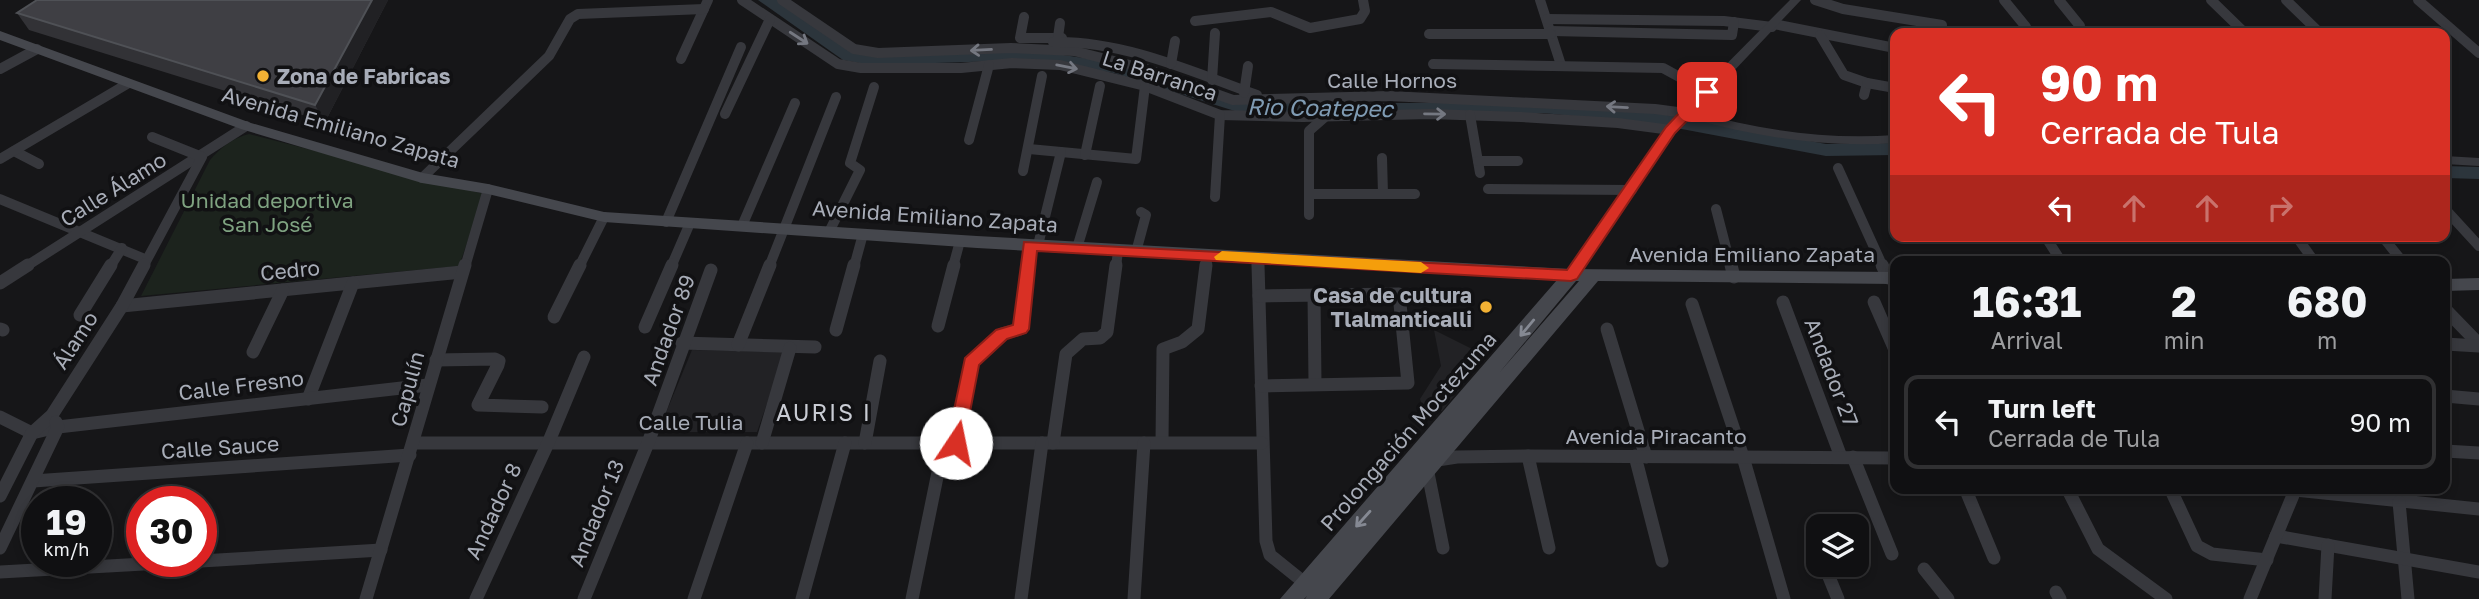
<!DOCTYPE html>
<html lang="en">
<head>
<meta charset="utf-8">
<style>
	body { margin:0; font-family:"Golos Text",sans-serif; background:#19191b; color:#f1f3f6; height:100vh; display:flex; flex-direction:column; font-size:26px; white-space:nowrap }
	* { box-sizing:border-box; margin:0 }
	p { font-size:23px; color:#9c9d9f }
	.icon { flex:none; width:38px; height:38px; fill:none; stroke:currentColor; stroke-width:2; stroke-linecap:round; stroke-linejoin:round }
	.map { position:relative; flex:1; overflow:hidden }
	.drawer { position:absolute; left:1890px; top:256px; width:560px; height:238px; display:flex; flex-direction:column; background:#101012; border-radius:14px; box-shadow:0 4px 10px #0003,0 0 0 2px #303032 }
	.drawer>* { flex:none }
	.hud { position:absolute; left:1890px; top:28px; width:560px; height:214px; border-radius:14px; box-shadow:0 4px 10px #0003,0 0 0 2px #303032; background:#d93025; color:#fff; overflow:hidden }
	.controls { position:absolute; left:1806px; top:514px; display:grid; gap:14px }
	.controls a { display:grid; place-items:center; width:63px; height:63px; border-radius:14px; background:#101012; box-shadow:0 4px 10px #0003,0 0 0 2px #303032; font-size:35px }
	.speed { position:absolute; left:21px; top:486px; display:flex; gap:14px; font-size:35px; font-weight:700; text-align:center }
	.speed>* { display:grid; place-content:center; width:91px; height:91px; border-radius:50%; background:#101012; box-shadow:0 4px 10px #0003,0 0 0 2px #303032; line-height:1 }
	.speed small { font-size:18px; font-weight:400 }
	.speed .limit { border:10px solid #d22; background:#fff; color:#111 }
	.pin { position:absolute; display:grid; place-items:center; width:60px; height:60px; color:#fff; margin:-30px; border-radius:14px; box-shadow:0 4px 10px #0006 }
	.me { position:absolute; width:77px; margin:-38px; rotate:11deg; stroke-linejoin:round; filter:drop-shadow(0 0 5px #0008) }
	.turn { display:flex; align-items:center; gap:24px; height:147px; padding:0 35px; font-size:32px }
	.turn .icon { width:91px; height:91px; stroke-width:2.5 }
	.turn b { display:block; font-size:49px; line-height:60px }
	.lanes { display:flex; align-items:center; height:66px; padding:0 35px; background:#0003; justify-content:center; gap:35px; direction:ltr }
	.lanes .off { opacity:.35 }
	.eta { display:flex; justify-content:space-evenly; align-items:center; height:119px; text-align:center }
	.eta b { font-size:42px; font-weight:700; line-height:49px }
	ul { padding:0; list-style:none }
	li { display:flex; align-items:center; gap:21px; height:94px; margin:0 14px 10px; padding:0 21px; border:4px solid #303032; border-radius:14px }
	li div { flex:1 }
	li b { display:block; font-size:26px }
	li em { font-style:normal }
	.map>svg:first-child { display:block }
</style>
</head>
<body>
<div class="map">
<svg width="2479" height="599" viewBox="0 0 2479 599">
	<rect width="100%" height="100%" fill="#161618"/>
	<!-- built -->
	<g fill="#222225">
		<path d="M 1434,330 L 1486,356 L 1442,411 L 1424,412 L 1420,399 L 1441,366 Z"/>
		<path d="M 692,350 L 785,352 L 757,432 L 658,432 Z"/>
	</g>
	<!-- green -->
	<path fill="#1c231d" d="M 249,134 L 484,194 L 459,266 L 141,296 L 210,160 C 220,148 233,138 249,134 Z"/>
	<g fill="none" stroke-linecap="round" stroke-linejoin="round">
		<!-- river -->
		<g fill="#2c353c" fill-rule="evenodd">
			<path d="M 758,0 L 777,0 L 854,52 L 870,55 L 1030,50 L 1117,63 L 1243,103 L 1543,103 L 1655,112 L 1826,144 L 1895,143 L 1895,155 L 1826,156 L 1655,124 L 1543,113 L 1241,113 L 1114,73 L 1030,60 L 870,65 L 843,60 Z"/>
			<path d="M 2445,166 L 2479,167 L 2479,179 L 2445,178 Z"/>
		</g>
		<!-- minor-far1 -->
		<g stroke="#37383d" stroke-width="10">
			<path d="M 742,0 L 838,64 L 861,68 L 961,68 L 1012,63 L 1060,65 L 1145,86 L 1220,115 L 1303,117 L 1430,114 L 1521,117 L 1618,123 L 1671,130"/>
			<path d="M 782,0 L 854,49 L 878,53 L 1011,48 L 1074,51 L 1146,69 L 1233,100 L 1389,96 L 1655,109 L 1685,113"/>
			<path d="M 1540,0 L 1561,65"/>
			<path d="M 1815,0 L 1843,9 L 1942,25"/>
			<path d="M 2004,0 L 2026,27"/>
			<path d="M 2059,0 L 2080,26"/>
			<path d="M 2211,0 L 2245,33"/>
			<path d="M 2286,0 L 2320,33"/>
			<path d="M 2418,0 L 2479,53"/>
			<path d="M 1024,17 L 1020,38 L 1062,38"/>
			<path d="M 1547,19 L 1724,21 L 1772,27"/>
			<path d="M 1195,21 L 1271,12 L 1310,28 L 1360,19 L 1365,11 L 1363,0"/>
			<path d="M 1774,24 L 1895,48"/>
			<path d="M 1551,31 L 1732,35 L 1734,22"/>
			<path d="M 1429,34 L 1551,34"/>
			<path d="M 1820,35 L 1844,75 L 1867,83 L 1864,95"/>
			<path d="M 1058,37 L 1060,23"/>
			<path d="M 1053,42 C 1122,40 1193,72 1257,95"/>
			<path d="M 681,59 L 708,0"/>
			<path d="M 1171,64 L 1175,41"/>
			<path d="M 1433,64 L 1663,68 L 1707,92"/>
			<path d="M 0,69 L 37,49"/>
			<path d="M 1212,80 L 1215,33"/>
			<path d="M 1867,83 L 1895,88"/>
			<path d="M 1244,93 L 1248,66"/>
			<path d="M 725,114 L 770,19"/>
			<path d="M 1470,115 L 1480,173"/>
			<path d="M 969,140 L 989,65"/>
			<path d="M 1029,149 L 1136,159 L 1145,86"/>
			<path d="M 14,151 L 39,164"/>
			<path d="M 1085,155 L 1100,86"/>
			<path d="M 1382,158 L 1383,194"/>
			<path d="M 0,159 L 127,84"/>
			<path d="M 1478,161 L 1518,161"/>
			<path d="M 1838,168 L 1883,267"/>
			<path d="M 1023,171 L 1042,76"/>
			<path d="M 422,178 L 549,56 L 570,19 L 578,14 L 704,9"/>
			<path d="M 1488,189 L 1632,190"/>
			<path d="M 1309,194 L 1415,194"/>
			<path d="M 1215,197 L 1220,115"/>
			<path d="M 0,199 L 145,259"/>
			<path d="M 1716,209 L 1731,267"/>
			<path d="M 2445,209 L 2479,246"/>
			<path d="M 1309,215 L 1309,131 L 1325,117"/>
			<path d="M 666,222 L 741,47"/>
			<path d="M 742,226 L 795,103"/>
			<path d="M 829,232 L 860,170 L 850,163 L 874,87"/>
			<path d="M 2045,236 L 2061,261"/>
			<path d="M 2296,236 L 2314,261"/>
			<path d="M 2382,236 L 2402,261"/>
			<path d="M 1038,245 L 1061,152"/>
			<path d="M 1077,248 L 1097,182"/>
			<path d="M 1136,252 L 1146,215 L 1141,212"/>
			<path d="M 1258,259 L 1258,267"/>
			<path d="M 25,267 L 246,126"/>
			<path d="M 110,267 L 122,248"/>
			<path d="M 143,267 L 202,157 L 152,137"/>
			<path d="M 465,267 L 488,189"/>
			<path d="M 579,267 L 604,217"/>
			<path d="M 671,267 L 690,223"/>
			<path d="M 769,267 L 836,97"/>
			<path d="M 854,267 L 863,234"/>
			<path d="M 953,267 L 960,241"/>
			<path d="M 1027,267 L 1030,245"/>
			<path d="M 1116,267 L 1118,251"/>
			<path d="M 1206,267 L 1207,256"/>
		</g>
		<!-- minor -->
		<g stroke="#37383d" stroke-width="13">
			<path d="M 1258,265 L 1266,541 L 1270,555 L 1311,588"/>
			<path d="M 1731,265 L 1734,277"/>
			<path d="M 1882,265 L 1888,278"/>
			<path d="M 0,283 L 28,265"/>
			<path d="M 1314,295 L 1315,383"/>
			<path d="M 1259,296 L 1399,294 L 1408,383 L 1261,386"/>
			<path d="M 1783,302 L 1841,457"/>
			<path d="M 1874,302 L 1895,350"/>
			<path d="M 1692,304 L 1743,457 L 1784,599"/>
			<path d="M 122,306 L 462,272"/>
			<path d="M 2445,309 L 2479,344"/>
			<path d="M 80,315 L 111,265"/>
			<path d="M 554,317 L 580,265"/>
			<path d="M 938,326 L 954,265"/>
			<path d="M 645,327 L 672,265"/>
			<path d="M 0,329 L 3,330"/>
			<path d="M 1607,329 L 1646,457"/>
			<path d="M 836,330 L 854,265"/>
			<path d="M 682,343 L 815,347"/>
			<path d="M 2445,344 L 2479,346"/>
			<path d="M 738,345 L 770,265"/>
			<path d="M 253,352 L 283,290"/>
			<path d="M 436,360 L 495,359 L 499,361 L 498,365 L 478,405 L 542,407"/>
			<path d="M 2445,396 L 2479,399"/>
			<path d="M 308,399 L 353,283"/>
			<path d="M 0,417 L 32,433"/>
			<path d="M 32,433 L 58,427 L 428,385"/>
			<path d="M 1162,442 L 1163,349 L 1182,342 L 1198,329 L 1206,265"/>
			<path d="M 414,443 L 1262,443"/>
			<path d="M 762,443 L 790,348"/>
			<path d="M 865,443 L 880,361"/>
			<path d="M 956,443 L 971,363 L 1002,334 L 1020,329 L 1028,265"/>
			<path d="M 1053,443 L 1066,354 L 1083,339 L 1100,338 L 1107,332 L 1116,265"/>
			<path d="M 2445,451 L 2479,453"/>
			<path d="M 1528,456 L 1549,548"/>
			<path d="M 1635,456 L 1662,561"/>
			<path d="M 1853,457 L 1892,554"/>
			<path d="M 1431,461 L 1457,457 L 1528,456 L 1895,458"/>
			<path d="M 1427,468 L 1443,548"/>
			<path d="M 33,481 L 410,455"/>
			<path d="M 1965,488 L 1994,558"/>
			<path d="M 2067,488 L 2098,549 L 2166,599"/>
			<path d="M 2170,488 L 2197,546 L 2212,554 L 2267,560"/>
			<path d="M 2295,490 L 2479,509"/>
			<path d="M 0,496 L 32,433 L 52,415 L 122,306 L 144,265"/>
			<path d="M 2399,502 L 2408,599"/>
			<path d="M 2276,536 L 2479,572"/>
			<path d="M 0,548 L 58,427 L 56,422"/>
			<path d="M 201,561 L 381,550"/>
			<path d="M 1924,569 L 1948,599"/>
			<path d="M 0,572 L 180,562"/>
			<path d="M 1827,572 L 1838,599"/>
			<path d="M 2056,592 L 2060,599"/>
			<path d="M 366,599 L 465,265"/>
			<path d="M 476,599 L 549,441 L 584,357"/>
			<path d="M 584,599 L 648,443 L 711,270"/>
			<path d="M 694,599 L 747,443"/>
			<path d="M 802,599 L 845,443"/>
			<path d="M 912,599 L 944,443"/>
			<path d="M 1021,599 L 1042,443"/>
			<path d="M 1134,599 L 1144,443"/>
			<path d="M 2250,599 L 2296,488"/>
			<path d="M 2325,599 L 2328,545"/>
		</g>
		<!-- tertiary -->
		<g fill="#37383d" fill-rule="evenodd">
			<path d="M 1790,0 L 1801,0 L 1695,112 C 1761,130 1826,140 1895,135 L 1895,143 C 1825,148 1757,137 1689,118 L 1677,131 L 1576,278 L 1566,278 L 1564,275 L 1566,272 L 1681,110 Z"/>
			<path d="M 2445,156 L 2479,158 L 2479,166 L 2445,164 Z"/>
		</g>
		<!-- secondary -->
		<g fill="#45474d" fill-rule="evenodd">
			<path d="M 0,31 L 251,123 L 423,173 L 488,184 L 604,212 L 977,236 L 1571,269 L 1895,272 L 1895,284 L 1598,281 L 1329,599 L 1305,599 L 1307,596 L 1304,599 L 1280,599 L 1557,280 L 977,248 L 604,222 L 488,194 L 422,183 L 241,129 L 0,40 ZM 1576,281 L 1579,281 L 1499,373 Z"/>
			<path d="M 2479,278 L 2479,290 L 2445,291 L 2445,279 Z"/>
		</g>
	</g>
	<!-- wall -->
	<path fill="#323236" d="M 37,0 L 388,0 L 325,122 L 29,30 L 17,13 Z"/>
	<!-- shaded-wall -->
	<path fill="#212124" d="M 372,0 L 388,0 L 325,122 L 315,105 Z"/>
	<!-- building -->
	<path fill="#3f3f44" stroke="#4f5156" stroke-width="2" d="M 37,0 L 372,0 L 315,105 L 17,13 Z"/>
	<!-- one-way arrows -->
	<defs><path id="oneway-shaft" d="M-6 0H5M1.5-3L5.5 0L1.5 3" fill="none" stroke-width="1.6" stroke-linecap="round" stroke-linejoin="round" transform="scale(1.75)"/></defs>
	<g stroke="#757881">
		<use href="#oneway-shaft" transform="translate(799 38) rotate(33)"/>
		<use href="#oneway-shaft" transform="translate(981 50) rotate(177)"/>
		<use href="#oneway-shaft" transform="translate(1067 67) rotate(11)"/>
		<use href="#oneway-shaft" transform="translate(1617 107) rotate(-177)"/>
		<use href="#oneway-shaft" transform="translate(1435 114) rotate(1)"/>
	</g>
	<g stroke="#858993">
		<use href="#oneway-shaft" transform="translate(1527 328) rotate(130)"/>
		<use href="#oneway-shaft" transform="translate(1363 519) rotate(132)"/>
	</g>
	<!-- route -->
	<path fill="#d93025" stroke="#8d1f18" stroke-width="2" d="M 1707,88 L 1712,89 L 1712,95 L 1675,133 L 1577,279 L 1571,281 L 1037,251 L 1029,329 L 1026,333 L 1007,339 L 979,365 L 964,443 L 962,448 L 949,448 L 947,443 L 965,358 L 996,330 L 1013,325 L 1024,242 L 1567,270 L 1666,127 L 1702,89 Z"/>
	<!-- slow -->
	<path fill="#f59e0b" d="M 1222,251 L 1421,262 L 1429,268 L 1421,273 L 1216,260 L 1214,257 Z"/>
	<!-- markers -->
	<g fill="#f2b134" stroke="#111113" stroke-width="2.5">
		<circle cx="263" cy="76" r="7"/>
		<circle cx="1486" cy="307" r="7"/>
	</g>
	<g text-anchor="middle" dominant-baseline="central" stroke-width="7" stroke-linejoin="round" paint-order="stroke">
		<!-- street labels -->
		<g font-size="21" fill="#a8adb8" stroke="#111113">
			<text transform="translate(1160 75) rotate(18)">La Barranca</text>
			<text x="1392" y="80">Calle Hornos</text>
			<text transform="translate(341 127) rotate(16)">Avenida Emiliano Zapata</text>
			<text transform="translate(113 189) rotate(-32)">Calle Álamo</text>
			<text transform="translate(935 216) rotate(4)">Avenida Emiliano Zapata</text>
			<text x="1752" y="254">Avenida Emiliano Zapata</text>
			<text transform="translate(290 270) rotate(-6)">Cedro</text>
			<text transform="translate(668 330) rotate(-70)">Andador 89</text>
			<text transform="translate(75 340) rotate(-57)">Álamo</text>
			<text transform="translate(1832 372) rotate(69)">Andador 27</text>
			<text transform="translate(241 385) rotate(-7)">Calle Fresno</text>
			<text transform="translate(407 389) rotate(-75)">Capulín</text>
			<text x="691" y="422">Calle Tulia</text>
			<text transform="translate(1408 431) rotate(-49)">Prolongación Moctezuma</text>
			<text x="1656" y="436">Avenida Piracanto</text>
			<text transform="translate(220 447) rotate(-4)">Calle Sauce</text>
			<text transform="translate(493 511) rotate(-65)">Andador 8</text>
			<text transform="translate(596 513) rotate(-68)">Andador 13</text>
		</g>
		<!-- poi labels -->
		<g font-size="21" font-weight="bold" fill="#a8adb8" stroke="#111113" text-anchor="start">
			<text x="277" y="76">Zona de Fabricas</text>
			<text x="1472" y="295" text-anchor="end">Casa de cultura<tspan x="1472" dy="24">Tlalmanticalli</tspan></text>
		</g>
		<!-- park labels -->
		<g font-size="21" fill="#7fa381" stroke="#111113">
			<text x="267" y="200">Unidad deportiva<tspan x="267" dy="24">San José</tspan></text>
		</g>
		<!-- water labels -->
		<g font-size="23" font-style="italic" fill="#7f9bb3" stroke="#111113">
			<text transform="translate(1320 107) rotate(1)">Rio Coatepec</text>
		</g>
		<!-- neighbourhood labels -->
		<g font-size="23" letter-spacing="2" fill="#c9ccd4" stroke="#111113">
			<text x="824" y="412">AURIS I</text>
		</g>
	</g>
</svg>
<div class="controls">
<a><svg class="icon" aria-label="layers" viewBox="0 0 24 24"><path d="M12 4l9 5-9 5-9-5zM3 14l9 5 9-5"/></svg></a>
</div>
<div class="speed"><div>19<small>km/h</small></div><div class="limit">30</div></div>
<div class="pin" style="left:1707px;top:92px;background:#d93025"><svg class="icon" aria-label="arrive" viewBox="0 0 24 24"><path d="M6 21V4h12l-3 4 3 4H6"/></svg></div>
<svg class="me" style="left:956px;top:443px" viewBox="-20 -20 40 40"><circle r="19" fill="#fff"/><path d="M0-13L10 11 0 6-10 11z" fill="#d93025"/></svg>
<div class="hud">
<div class="turn"><svg class="icon" aria-label="left" viewBox="0 0 24 24"><path d="M17 20v-9H6M10 6l-5 5 5 5"/></svg><div><b>90 m</b>Cerrada de Tula</div></div>
<div class="lanes"><svg class="icon" aria-label="left" viewBox="0 0 24 24"><path d="M17 20v-9H6M10 6l-5 5 5 5"/></svg><svg class="icon off" aria-label="ahead" viewBox="0 0 24 24"><path d="M12 20V5M6 11l6-6 6 6"/></svg><svg class="icon off" aria-label="ahead" viewBox="0 0 24 24"><path d="M12 20V5M6 11l6-6 6 6"/></svg><svg class="icon off" aria-label="right" viewBox="0 0 24 24"><path d="M7 20v-9h11M14 6l5 5-5 5"/></svg></div>
</div>
<section class="drawer">
<div class="eta">
<div><b>16:31</b><p>Arrival</p></div>
<div><b>2</b><p>min</p></div>
<div><b>680</b><p>m</p></div>
</div>
<ul>
<li><svg class="icon" aria-label="left" viewBox="0 0 24 24"><path d="M17 20v-9H6M10 6l-5 5 5 5"/></svg><div><b>Turn left</b><p>Cerrada de Tula</p></div><em>90 m</em></li>
</ul>
</section>
</div>
</body>
</html>
